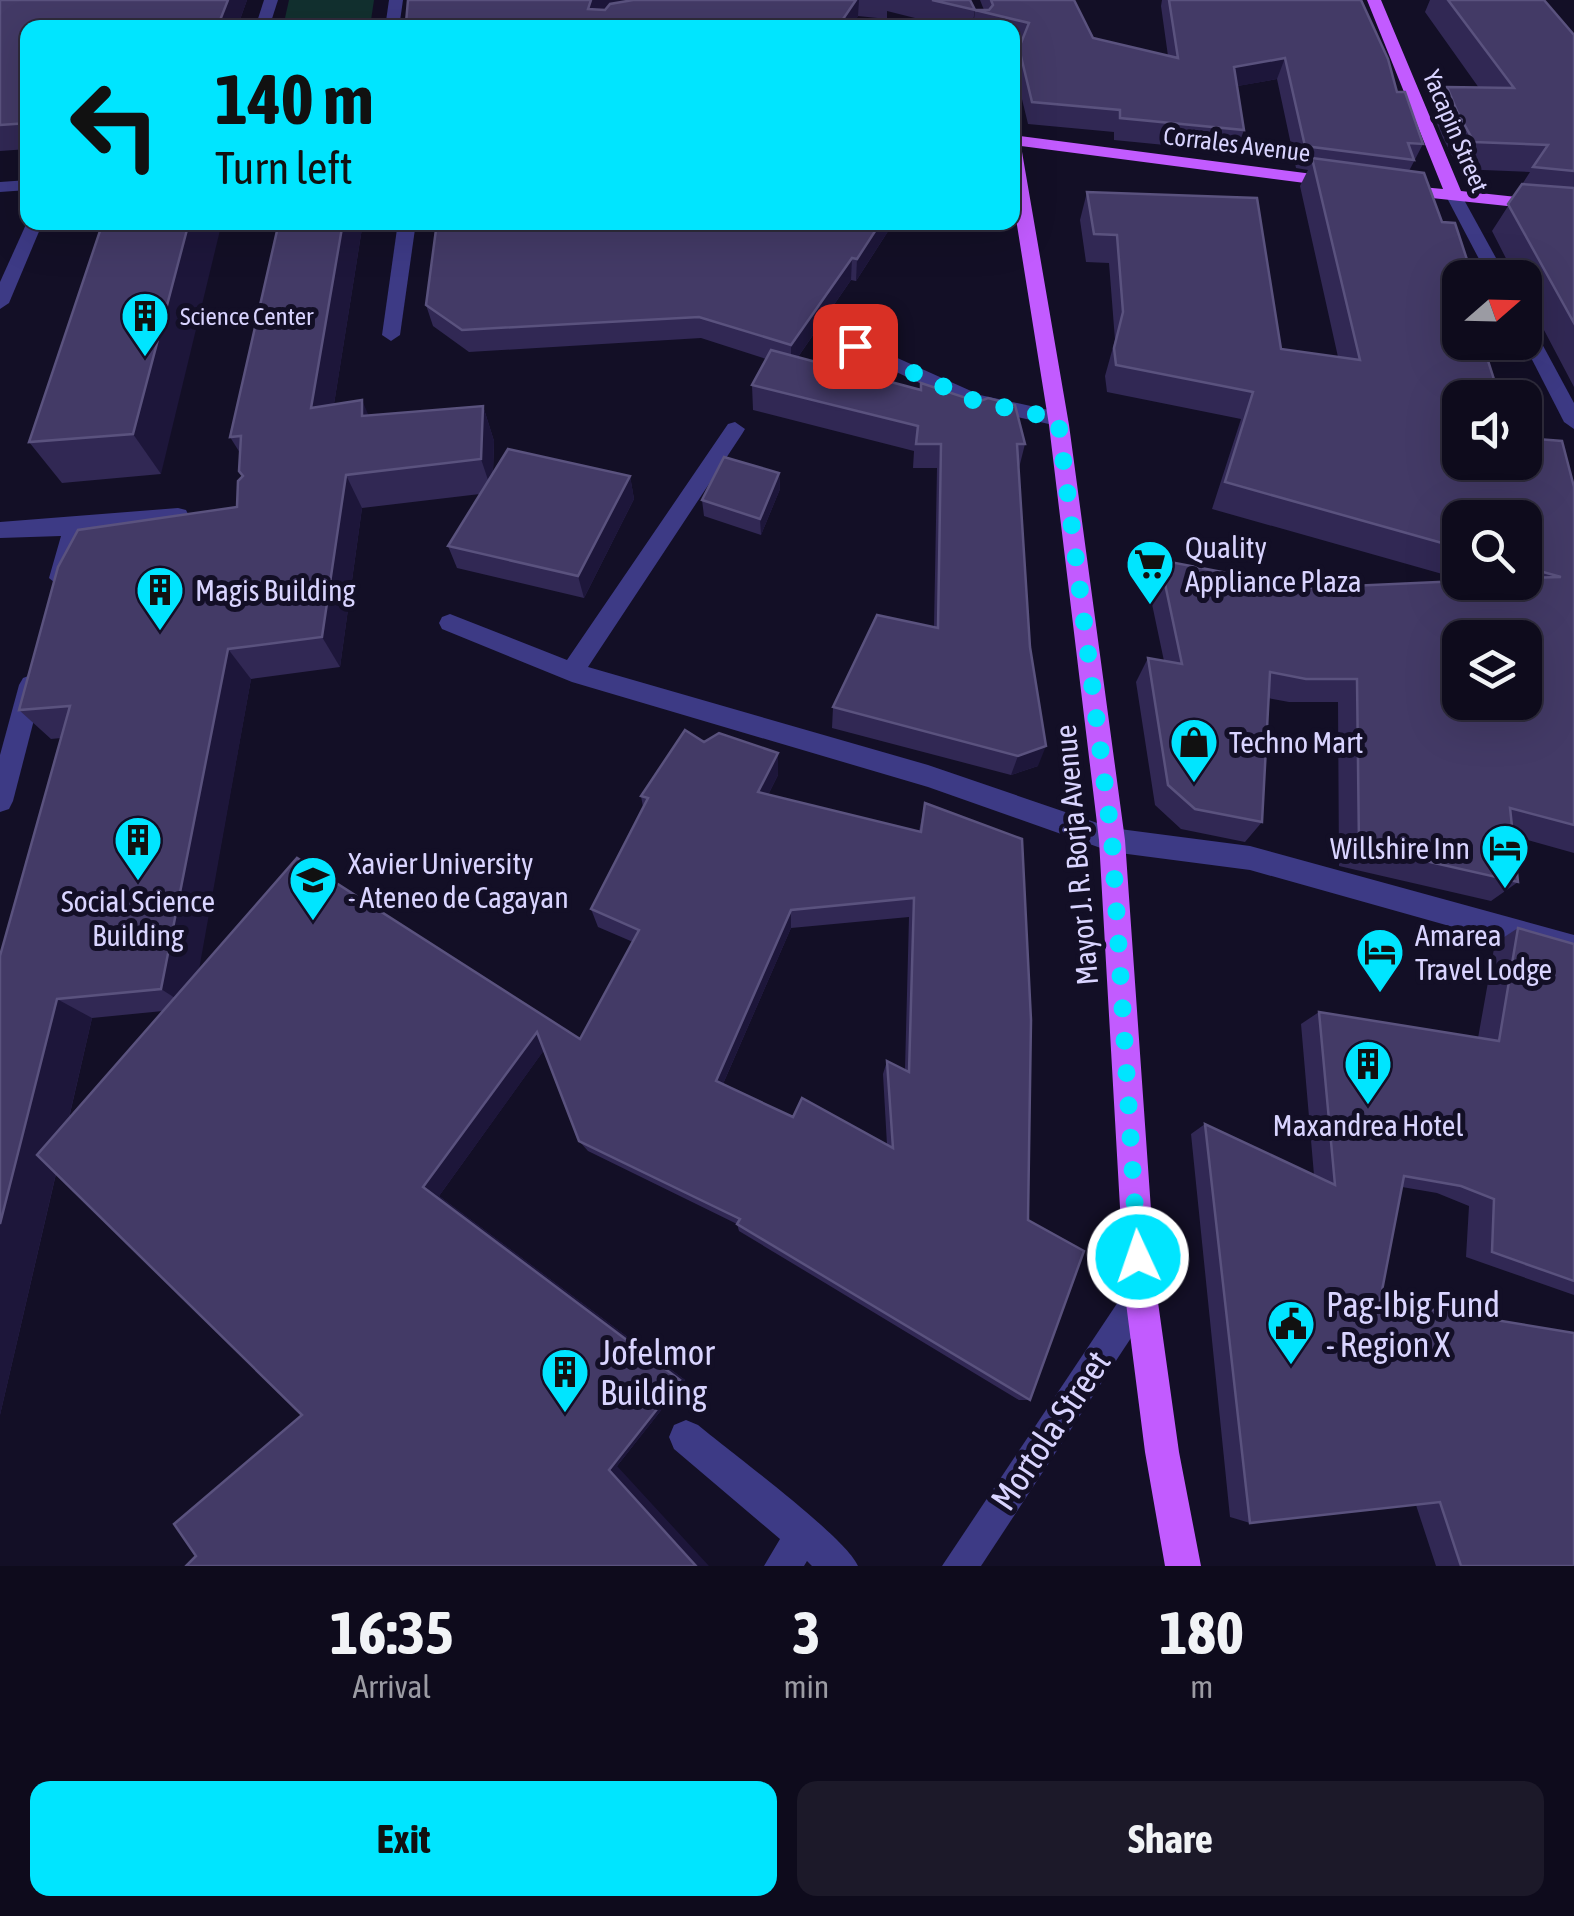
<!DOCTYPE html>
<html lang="en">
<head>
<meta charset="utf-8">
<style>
	body { margin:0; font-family:"Asap Condensed",sans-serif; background:#1c1929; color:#f1f3f6; height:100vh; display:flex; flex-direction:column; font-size:38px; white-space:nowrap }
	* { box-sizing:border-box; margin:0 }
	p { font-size:32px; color:#9b9ba3 }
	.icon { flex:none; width:55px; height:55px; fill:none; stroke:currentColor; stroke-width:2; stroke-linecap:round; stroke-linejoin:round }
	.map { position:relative; height:1566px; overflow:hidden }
	.sheet { display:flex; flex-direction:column; background:#0e0b1c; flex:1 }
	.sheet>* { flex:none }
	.hud { position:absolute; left:20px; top:20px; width:1000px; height:210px; border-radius:20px; box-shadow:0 10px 40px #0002,0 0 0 2px #2e2b3b; background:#00e5ff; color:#111; overflow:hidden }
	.needle { width:65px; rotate:70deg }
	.tools { position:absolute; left:1442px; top:260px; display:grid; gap:20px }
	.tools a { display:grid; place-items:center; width:100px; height:100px; border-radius:20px; background:#0e0b1c; box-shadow:0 10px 40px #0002,0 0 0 2px #2e2b3b; font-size:50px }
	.pin { position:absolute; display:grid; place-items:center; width:85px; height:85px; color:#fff; margin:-42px; border-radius:20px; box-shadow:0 5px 15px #0006 }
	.me { position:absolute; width:110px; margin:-55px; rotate:357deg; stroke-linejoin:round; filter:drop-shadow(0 0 8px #0008) }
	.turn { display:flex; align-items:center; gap:35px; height:210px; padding:0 30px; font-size:45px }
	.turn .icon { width:130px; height:130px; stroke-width:2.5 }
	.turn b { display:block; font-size:70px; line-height:85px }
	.eta { display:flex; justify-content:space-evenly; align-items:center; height:170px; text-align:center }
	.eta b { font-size:60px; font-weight:700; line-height:70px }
	.button { display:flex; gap:20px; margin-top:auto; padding:20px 30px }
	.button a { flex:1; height:115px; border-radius:20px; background:#00e5ff; color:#111; font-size:40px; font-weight:700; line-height:115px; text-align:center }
	.button a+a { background:#1c1929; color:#f1f3f6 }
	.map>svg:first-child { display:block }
</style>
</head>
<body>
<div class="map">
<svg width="1574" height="1566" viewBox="0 0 1574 1566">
	<rect width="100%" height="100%" fill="#130f26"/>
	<!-- green -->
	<path fill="#12302f" d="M 289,0 L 374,0 L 370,27 L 283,27 Z"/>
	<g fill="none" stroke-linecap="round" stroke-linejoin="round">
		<!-- minor -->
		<g fill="#3d3a85" fill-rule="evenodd">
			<path d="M 264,0 L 278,0 L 269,28 L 255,28 Z"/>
			<path d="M 389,0 L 403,0 L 399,28 L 385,28 Z"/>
			<path d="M 28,180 L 28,190 L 0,192 L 0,182 Z"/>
			<path d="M 1455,193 L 1463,198 L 1507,278 L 1489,278 L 1447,198 Z"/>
			<path d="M 28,220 L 43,222 L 9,303 L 0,309 L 0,282 Z"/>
			<path d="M 398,222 L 416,222 L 400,335 L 391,341 L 382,335 Z"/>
			<path d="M 1525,323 L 1534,329 L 1574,403 L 1574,429 L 1564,422 L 1523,342 Z"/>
			<path d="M 855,339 L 980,395 L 1058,412 L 1068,419 L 1058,426 L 968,406 L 848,349 L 846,345 Z"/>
			<path d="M 735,422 L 745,429 L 742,434 L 588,667 L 928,765 L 1112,828 L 1250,846 L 1574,935 L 1574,961 L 1250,870 L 1112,852 L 928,787 L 572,682 L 442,629 L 439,623 L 442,617 L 450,614 L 567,660 L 728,424 Z"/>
			<path d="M 178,508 L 186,510 L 189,516 L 186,522 L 83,534 L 71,578 L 60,587 L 49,578 L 61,536 L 0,538 L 0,522 Z"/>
			<path d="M 31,675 L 39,678 L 43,685 L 13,801 L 9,809 L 0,812 L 0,755 L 19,685 L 23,678 Z"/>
			<path d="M 1141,1279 L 1152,1284 L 1157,1295 L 1152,1306 L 981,1566 L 942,1566 L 1130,1284 Z"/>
			<path d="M 686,1420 L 698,1425 C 729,1451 846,1537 858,1566 L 812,1566 L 807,1561 L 804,1566 L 764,1566 L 780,1539 L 674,1449 L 669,1437 L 674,1425 Z"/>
		</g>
		<!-- major -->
		<g fill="#c25bff" fill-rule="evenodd">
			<path d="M 1367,0 L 1381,0 L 1461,191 L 1574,203 L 1574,213 L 1394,194 L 1394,186 L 1400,185 L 1443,189 Z"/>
			<path d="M 1012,135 L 1336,177 L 1344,182 L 1336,187 L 1021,146 L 1069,425 L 1125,840 L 1157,1295 L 1179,1452 L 1201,1566 L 1165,1566 L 1145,1452 L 1125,1295 L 1099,840 L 1049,425 L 1012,194 Z"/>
		</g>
	</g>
	<!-- wall -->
	<g fill="#312854" fill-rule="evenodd">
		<path d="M 0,0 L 247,0 L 237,28 L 28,28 L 28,149 L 0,151 Z"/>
		<path d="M 408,0 L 970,0 L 975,10 L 972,28 L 955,28 L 887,11 L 887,19 L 858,16 L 851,28 L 407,28 L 406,23 Z"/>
		<path d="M 980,0 L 1074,0 L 1093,38 L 1168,56 L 1161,6 L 1162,0 L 1361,0 L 1397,92 L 1423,144 L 1409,171 L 1460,278 L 1460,398 L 1574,487 L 1574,853 L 1513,836 L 1518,882 L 1491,901 L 1339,866 L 1338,702 L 1289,702 L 1268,698 L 1262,822 L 1245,842 L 1181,829 L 1155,805 L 1136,682 L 1148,658 L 1164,661 L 1148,585 L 1160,560 L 1306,588 L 1525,582 L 1525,518 L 1460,518 L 1460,579 L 1212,509 L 1241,419 L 1107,392 L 1105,376 L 1115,340 L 1109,263 L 1086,262 L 1080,220 L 1087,192 L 1281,349 L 1338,357 L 1300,186 L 1308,170 L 1296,168 L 1277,79 L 1237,86 L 1244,130 L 1236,152 L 1114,140 L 1114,132 L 1028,124 L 1015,70 L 1020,43 L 1012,42 L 1012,28 L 973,28 L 975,10 L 984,10 Z"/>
		<path d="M 1430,0 L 1448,0 L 1574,35 L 1574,387 L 1525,294 L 1525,278 L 1516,278 L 1492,231 L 1530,172 L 1459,169 L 1443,138 L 1433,114 L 1447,87 L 1479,88 L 1425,12 Z"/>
		<path d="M 103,222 L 161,474 L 62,483 L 29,442 Z"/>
		<path d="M 279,222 L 363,222 L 334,404 L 368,415 L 483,406 L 494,441 L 493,473 L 630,476 L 634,499 L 584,598 L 457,568 L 448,546 L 480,494 L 362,508 L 340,667 L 251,679 L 198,970 L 580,1039 L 633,942 L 598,927 L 591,909 L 643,807 L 641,796 L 704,742 L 778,753 L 778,775 L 768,795 L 919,831 L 925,803 L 1028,1220 L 1030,1400 L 1019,1400 L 739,1231 L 737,1224 L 588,1151 L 579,1141 L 544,1050 L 439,1196 L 685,1380 L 617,1466 L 196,1556 L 302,1415 L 56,1174 L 0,1415 L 0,956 L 61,738 L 51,739 L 19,710 L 237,507 L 242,476 L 239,471 L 240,453 L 230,437 ZM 909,917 L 905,1070 L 887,1061 L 883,1074 L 887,1145 L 793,1117 L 723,1084 L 791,928 ZM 163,1011 L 69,1118 L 92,1018 Z"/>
		<path d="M 437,222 L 894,222 L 856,281 L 851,280 L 798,357 L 1025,444 L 1019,468 L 1038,766 L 1011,775 L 832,728 L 833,707 L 934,627 L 937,468 L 913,468 L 914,451 L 753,410 L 752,385 L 766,359 L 701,338 L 469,352 L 433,326 L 426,305 Z"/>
		<path d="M 779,473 L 780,489 L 761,535 L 704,516 L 702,500 Z"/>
		<path d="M 1518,928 L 1574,944 L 1574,1295 L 1466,1257 L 1469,1206 L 1437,1193 L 1402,1187 L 1380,1301 L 1574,1566 L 1436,1566 L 1416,1505 L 1250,1523 L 1230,1517 L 1191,1134 L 1205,1124 L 1314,1175 L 1301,1024 L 1319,1012 L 1478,1038 L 1495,943 Z"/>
	</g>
	<!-- shaded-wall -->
	<g fill="#1d163a">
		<path d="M 228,0 L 247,0 L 237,28 L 217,28 Z"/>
		<path d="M 591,0 L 652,0 L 597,12 L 588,9 Z"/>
		<path d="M 856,0 L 859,0 L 858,16 L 851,28 L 837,28 Z"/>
		<path d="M 1285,58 L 1277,79 L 1227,88 L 1234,67 Z"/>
		<path d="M 189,222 L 222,222 L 161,474 L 133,434 Z"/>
		<path d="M 343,222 L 363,222 L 328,442 L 311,408 Z"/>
		<path d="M 881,222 L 894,222 L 856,281 L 857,259 Z"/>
		<path d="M 852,258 L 851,280 L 791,367 L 791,345 Z"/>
		<path d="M 362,400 L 377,435 L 362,416 Z"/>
		<path d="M 483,406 L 494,441 L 492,492 L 481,459 Z"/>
		<path d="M 779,473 L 780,489 L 761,535 L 760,519 Z"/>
		<path d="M 346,475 L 362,508 L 340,667 L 322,637 Z"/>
		<path d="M 630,476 L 634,499 L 584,598 L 578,576 Z"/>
		<path d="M 228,649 L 251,679 L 192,1009 L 161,989 Z"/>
		<path d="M 1046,746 L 1038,766 L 1011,775 L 1018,756 Z"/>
		<path d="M 778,753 L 778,775 L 759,813 L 758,792 Z"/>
		<path d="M 791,910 L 791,928 L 719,1093 L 716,1081 Z"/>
		<path d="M 57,999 L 92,1018 L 0,1415 L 0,1224 Z"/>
		<path d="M 537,1032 L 547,1046 L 439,1196 L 685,1380 L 617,1466 L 709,1566 L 696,1566 L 609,1470 L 423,1187 Z"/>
	</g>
	<!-- building -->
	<g fill="#433a66" stroke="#5a527e" stroke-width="2.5" fill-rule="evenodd">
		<path d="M 0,0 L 228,0 L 217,28 L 28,28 L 28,123 L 0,125 Z"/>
		<path d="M 408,0 L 591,0 L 588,9 L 605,10 L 610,4 L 633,0 L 856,0 L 837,28 L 434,28 L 435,21 L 406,23 Z"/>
		<path d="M 932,0 L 970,0 L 975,10 Z"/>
		<path d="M 991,0 L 1074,0 L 1093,38 L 1178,58 L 1169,0 L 1361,0 L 1388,59 L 1397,92 L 1405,92 L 1423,144 L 1408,143 L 1414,160 L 1305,146 L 1285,58 L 1234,67 L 1244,130 L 1120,118 L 1120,110 L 1032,102 L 1019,48 L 1029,23 L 975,10 L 989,10 L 993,5 Z"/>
		<path d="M 1448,0 L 1544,0 L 1574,35 L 1574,171 L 1533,167 L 1548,145 L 1474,142 L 1457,111 L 1447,87 L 1514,88 Z"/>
		<path d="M 1312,158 L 1424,173 L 1442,222 L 1455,223 L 1473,278 L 1460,278 L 1460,342 L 1482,342 L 1500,398 L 1460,398 L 1460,462 L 1525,462 L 1525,438 L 1562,441 L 1574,487 L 1574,825 L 1510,808 L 1518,882 L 1359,846 L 1357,679 L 1306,679 L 1270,672 L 1262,822 L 1195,809 L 1168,785 L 1148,658 L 1182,664 L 1160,560 L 1306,588 L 1460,581 L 1525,582 L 1525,578 L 1561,577 L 1525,567 L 1525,518 L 1460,518 L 1460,548 L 1225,482 L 1253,392 L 1116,365 L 1114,348 L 1123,312 L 1117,235 L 1094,234 L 1087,192 L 1257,198 L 1281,349 L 1360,360 ZM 1460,638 L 1525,638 L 1525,702 L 1460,702 Z"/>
		<path d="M 1522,184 L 1574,188 L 1574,323 L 1508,204 Z"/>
		<path d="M 103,222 L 189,222 L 133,434 L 29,442 Z"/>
		<path d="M 279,222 L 343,222 L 311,408 L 362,400 L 362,416 L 483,406 L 481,459 L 346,475 L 322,637 L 228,649 L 161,989 L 57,999 L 0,1224 L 0,956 L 70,706 L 19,710 L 58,567 L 78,530 L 237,507 L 238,481 L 243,476 L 239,471 L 241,436 L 230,437 Z"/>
		<path d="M 437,222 L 881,222 L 857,259 L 852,258 L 791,345 L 699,317 L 462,330 L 426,305 Z"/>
		<path d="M 771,350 L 921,390 L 921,383 L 978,402 L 988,398 L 1015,405 L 1025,444 L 1017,444 L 1030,647 L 1046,746 L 1018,756 L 833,707 L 877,615 L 938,628 L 941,444 L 916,444 L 918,426 L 752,385 Z"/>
		<path d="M 508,449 L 630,476 L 578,576 L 448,546 Z"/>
		<path d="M 724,457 L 779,473 L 760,519 L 702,500 Z"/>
		<path d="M 685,730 L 704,742 L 719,733 L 778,753 L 758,792 L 921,832 L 925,803 L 1022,839 L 1031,1020 L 1028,1220 L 1084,1251 L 1030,1400 L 737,1224 L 740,1219 L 579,1141 L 537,1032 L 423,1187 L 680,1380 L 609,1470 L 696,1566 L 186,1566 L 196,1556 L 174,1524 L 302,1415 L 37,1155 L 297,858 L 580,1039 L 639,930 L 591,909 L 648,798 L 641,796 ZM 914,898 L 909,1072 L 887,1061 L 893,1148 L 802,1098 L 793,1117 L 716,1081 L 791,910 Z"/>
		<path d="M 1518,928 L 1574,944 L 1574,1281 L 1492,1252 L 1494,1199 L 1461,1186 L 1404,1176 L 1380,1301 L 1574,1333 L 1574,1566 L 1461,1566 L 1440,1502 L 1250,1523 L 1205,1124 L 1335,1185 L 1319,1012 L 1499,1041 Z"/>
	</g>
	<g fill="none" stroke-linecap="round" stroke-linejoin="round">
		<!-- route -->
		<path stroke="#00e5ff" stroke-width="18" stroke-dasharray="0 32.4" d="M 855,346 L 975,401 L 1058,419 L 1112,840 L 1138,1257"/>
	</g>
	<!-- icons -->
	<defs>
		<g id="building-pin" transform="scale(2.5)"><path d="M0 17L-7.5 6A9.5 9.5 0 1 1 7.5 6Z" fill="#00e5ff" stroke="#130f26"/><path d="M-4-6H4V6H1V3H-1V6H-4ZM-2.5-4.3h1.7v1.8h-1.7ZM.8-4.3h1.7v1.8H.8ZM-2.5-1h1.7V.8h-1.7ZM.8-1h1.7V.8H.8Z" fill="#111"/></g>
		<g id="supermarket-pin" transform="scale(2.5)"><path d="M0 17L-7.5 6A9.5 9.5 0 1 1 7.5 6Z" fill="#00e5ff" stroke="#130f26"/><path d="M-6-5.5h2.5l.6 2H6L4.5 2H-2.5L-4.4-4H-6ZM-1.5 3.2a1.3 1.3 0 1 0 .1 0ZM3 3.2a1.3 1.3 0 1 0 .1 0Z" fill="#111"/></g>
		<g id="shop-pin" transform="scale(2.5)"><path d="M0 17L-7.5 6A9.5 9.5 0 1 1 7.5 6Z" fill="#00e5ff" stroke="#130f26"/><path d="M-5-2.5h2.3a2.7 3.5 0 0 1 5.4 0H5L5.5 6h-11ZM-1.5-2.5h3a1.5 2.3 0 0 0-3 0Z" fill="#111"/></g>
		<g id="hotel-pin" transform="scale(2.5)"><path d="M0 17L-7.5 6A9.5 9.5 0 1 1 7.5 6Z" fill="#00e5ff" stroke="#130f26"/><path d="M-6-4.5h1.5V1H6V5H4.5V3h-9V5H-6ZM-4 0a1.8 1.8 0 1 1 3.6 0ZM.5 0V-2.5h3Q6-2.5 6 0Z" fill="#111"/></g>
		<g id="university-pin" transform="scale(2.5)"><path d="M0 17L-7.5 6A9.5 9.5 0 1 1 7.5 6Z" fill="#00e5ff" stroke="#130f26"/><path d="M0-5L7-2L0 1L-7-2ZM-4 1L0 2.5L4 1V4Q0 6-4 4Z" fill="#111"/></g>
		<g id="civic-pin" transform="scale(2.5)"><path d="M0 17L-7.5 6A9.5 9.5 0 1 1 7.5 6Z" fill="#00e5ff" stroke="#130f26"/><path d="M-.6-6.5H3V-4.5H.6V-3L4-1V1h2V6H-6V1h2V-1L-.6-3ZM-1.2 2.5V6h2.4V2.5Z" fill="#111"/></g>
	</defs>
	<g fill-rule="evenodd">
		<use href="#building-pin" x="145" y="316"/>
		<use href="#supermarket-pin" x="1150" y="564"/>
		<use href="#building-pin" x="160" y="590"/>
		<use href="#shop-pin" x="1194" y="742"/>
		<use href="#building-pin" x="138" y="840"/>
		<use href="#hotel-pin" x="1505" y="848"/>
		<use href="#university-pin" x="313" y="880"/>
		<use href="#hotel-pin" x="1380" y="952"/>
		<use href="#building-pin" x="1368" y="1064"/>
		<use href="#civic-pin" x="1291" y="1324"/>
		<use href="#building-pin" x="565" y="1372"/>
	</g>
	<g text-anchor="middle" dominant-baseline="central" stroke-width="10" stroke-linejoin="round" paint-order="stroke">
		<!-- far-street labels -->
		<g font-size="25" fill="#d9d4ff" stroke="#130f26">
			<text transform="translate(1456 131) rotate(67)">Yacapin Street</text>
			<text transform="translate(1237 144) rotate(7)">Corrales Avenue</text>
		</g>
		<!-- far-poi labels -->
		<g font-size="25" fill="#d9d4ff" stroke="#130f26" text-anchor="start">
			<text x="180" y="316">Science Center</text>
		</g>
		<!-- poi labels -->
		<g font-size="30" fill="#d9d4ff" stroke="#130f26" text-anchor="start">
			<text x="1185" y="547">Quality<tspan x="1185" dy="34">Appliance Plaza</tspan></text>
			<text x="195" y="590">Magis Building</text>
			<text x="1229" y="742">Techno Mart</text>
			<text x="1470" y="848" text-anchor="end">Willshire Inn</text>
			<text x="348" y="863">Xavier University<tspan x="348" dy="34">- Ateneo de Cagayan</tspan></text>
			<text x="138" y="901" text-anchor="middle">Social Science<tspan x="138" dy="34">Building</tspan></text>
			<text x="1415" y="935">Amarea<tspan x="1415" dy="34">Travel Lodge</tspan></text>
			<text x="1368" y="1125" text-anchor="middle">Maxandrea Hotel</text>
		</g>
		<!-- street labels -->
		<g font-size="30" fill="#d9d4ff" stroke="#130f26">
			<text transform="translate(1076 855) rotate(-95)">Mayor J. R. Borja Avenue</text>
		</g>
		<!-- near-poi labels -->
		<g font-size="35" fill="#d9d4ff" stroke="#130f26" text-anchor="start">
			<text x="1326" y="1304">Pag-Ibig Fund<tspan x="1326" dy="40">- Region X</tspan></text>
			<text x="600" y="1352">Jofelmor<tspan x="600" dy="40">Building</tspan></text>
		</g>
		<!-- near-street labels -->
		<g font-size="35" fill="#d9d4ff" stroke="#130f26">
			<text transform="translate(1050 1430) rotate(-56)">Mortola Street</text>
		</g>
	</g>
</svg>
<div class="tools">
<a><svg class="needle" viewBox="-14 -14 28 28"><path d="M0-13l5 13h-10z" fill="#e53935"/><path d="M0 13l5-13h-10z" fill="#9b9ba3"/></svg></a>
<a><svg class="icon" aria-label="sound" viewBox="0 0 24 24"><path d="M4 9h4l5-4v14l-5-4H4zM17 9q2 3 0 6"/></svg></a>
<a><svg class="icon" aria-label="search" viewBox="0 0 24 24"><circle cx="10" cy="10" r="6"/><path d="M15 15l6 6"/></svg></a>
<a><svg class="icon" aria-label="layers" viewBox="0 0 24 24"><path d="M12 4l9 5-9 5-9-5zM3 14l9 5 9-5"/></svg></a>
</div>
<div class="pin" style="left:855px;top:346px;background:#d93025"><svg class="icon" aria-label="arrive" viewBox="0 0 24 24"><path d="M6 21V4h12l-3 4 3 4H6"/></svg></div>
<svg class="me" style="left:1138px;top:1257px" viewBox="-20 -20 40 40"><circle r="17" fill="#00e5ff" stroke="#fff" stroke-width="3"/><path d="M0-11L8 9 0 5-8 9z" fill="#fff"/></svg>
<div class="hud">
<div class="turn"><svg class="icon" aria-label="left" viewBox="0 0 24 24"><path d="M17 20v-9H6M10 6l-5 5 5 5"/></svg><div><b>140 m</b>Turn left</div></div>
</div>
</div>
<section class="sheet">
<div class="eta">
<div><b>16:35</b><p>Arrival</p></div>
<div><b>3</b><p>min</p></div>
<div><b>180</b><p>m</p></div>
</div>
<div class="button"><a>Exit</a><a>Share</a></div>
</section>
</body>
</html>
